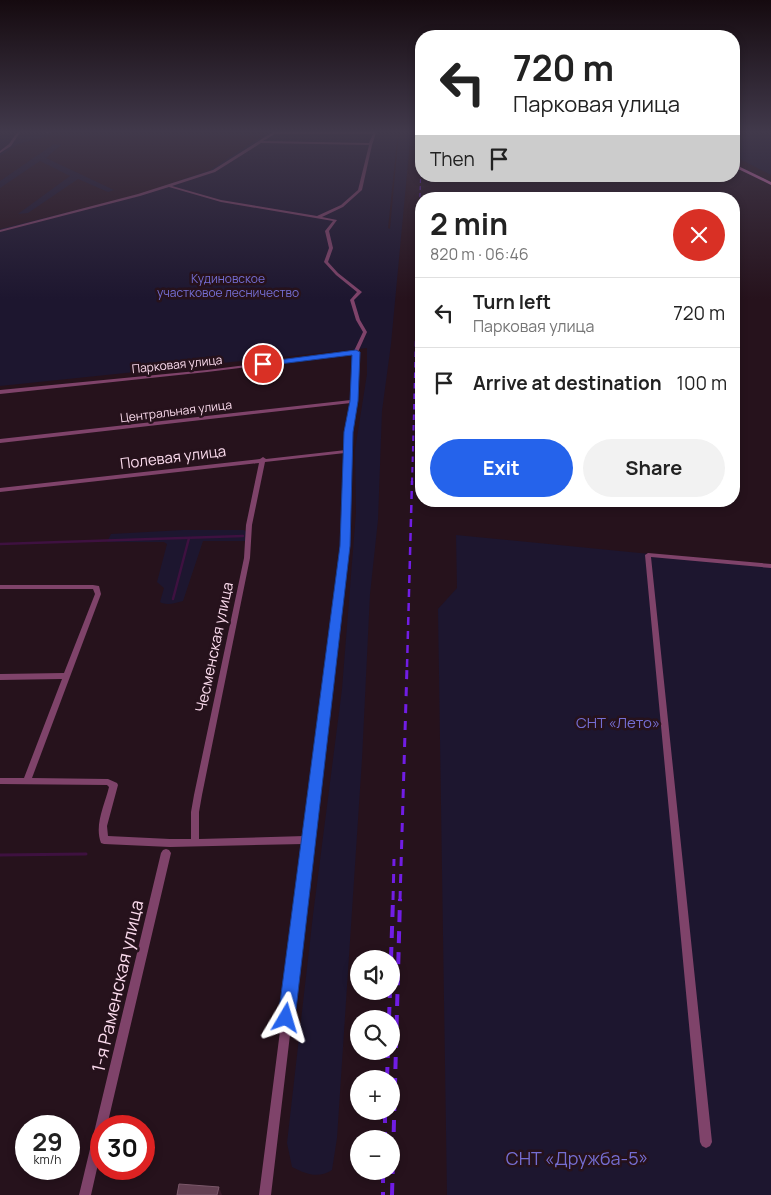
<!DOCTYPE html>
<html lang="en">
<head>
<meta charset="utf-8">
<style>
	body { margin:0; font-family:Manrope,sans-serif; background:#f2f2f2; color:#222; height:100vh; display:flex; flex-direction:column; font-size:19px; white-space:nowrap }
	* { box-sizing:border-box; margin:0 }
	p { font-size:16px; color:#767676 }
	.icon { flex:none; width:28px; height:28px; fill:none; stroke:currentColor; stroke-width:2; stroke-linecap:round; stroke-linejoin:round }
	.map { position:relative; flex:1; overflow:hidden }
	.sheet { position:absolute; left:415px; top:192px; width:325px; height:315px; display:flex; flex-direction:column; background:#fff; border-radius:20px; box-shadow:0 2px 8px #0003 }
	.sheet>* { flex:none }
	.guide { position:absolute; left:415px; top:30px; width:325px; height:152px; border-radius:20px; box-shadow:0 2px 8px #0003; background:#fff; color:#222; overflow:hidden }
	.fabs { position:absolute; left:350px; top:950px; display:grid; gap:10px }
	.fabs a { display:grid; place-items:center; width:50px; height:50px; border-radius:50%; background:#fff; box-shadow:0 2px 8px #0003; font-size:25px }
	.speed { position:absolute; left:15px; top:1115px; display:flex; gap:10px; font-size:25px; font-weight:700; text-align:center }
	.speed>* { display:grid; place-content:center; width:65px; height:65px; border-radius:50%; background:#fff; box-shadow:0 2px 8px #0003; line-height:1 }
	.speed small { font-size:12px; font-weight:400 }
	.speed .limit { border:8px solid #d22; background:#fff; color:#111 }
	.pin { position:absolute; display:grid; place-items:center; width:42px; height:42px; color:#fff; margin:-21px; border:2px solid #fff; border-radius:50%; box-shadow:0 1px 5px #0007 }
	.me { position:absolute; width:55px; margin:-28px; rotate:7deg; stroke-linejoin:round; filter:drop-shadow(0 0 4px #0008) }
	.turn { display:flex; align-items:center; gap:18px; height:105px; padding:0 15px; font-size:22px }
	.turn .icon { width:65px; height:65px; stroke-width:2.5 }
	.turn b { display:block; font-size:35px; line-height:42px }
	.then { display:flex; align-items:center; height:48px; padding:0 15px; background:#0003; gap:10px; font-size:19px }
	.round { display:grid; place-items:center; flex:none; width:52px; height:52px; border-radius:26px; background:#f2f2f2 }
	.headline { display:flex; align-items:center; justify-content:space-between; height:85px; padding:0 15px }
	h1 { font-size:30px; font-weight:700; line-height:38px }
	.button { display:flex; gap:10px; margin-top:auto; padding:10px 15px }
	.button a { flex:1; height:58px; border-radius:30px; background:#2563eb; color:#fff; font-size:20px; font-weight:700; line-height:58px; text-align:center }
	.button a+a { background:#f2f2f2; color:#222 }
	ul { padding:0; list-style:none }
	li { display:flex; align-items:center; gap:15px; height:70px; padding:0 15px; border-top:1px solid #e0e0e0 }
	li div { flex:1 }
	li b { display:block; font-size:19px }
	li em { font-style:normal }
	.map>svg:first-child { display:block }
</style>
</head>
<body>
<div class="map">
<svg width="771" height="1195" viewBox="0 0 771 1195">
	<rect width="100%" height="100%" fill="#26121c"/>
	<!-- green -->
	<g fill="#1d162f">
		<path d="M 0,131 L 54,131 L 48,136 L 18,144 L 0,156 Z"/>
		<path d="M 270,131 L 398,132 L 388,228 L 390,229 L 399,131 L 411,131 L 391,344 L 382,411 L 378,520 L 370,594 L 362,759 L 337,1138 L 332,1170 C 318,1179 306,1174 292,1167 L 287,1143 L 313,915 L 342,689 L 356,512 L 355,450 L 367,374 L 367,348 L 0,386 L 0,229 L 137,195 L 210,170 Z"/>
		<path d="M 734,131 L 771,131 L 771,175 L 734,156 Z"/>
		<path d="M 54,144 L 61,145 L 46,158 L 114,190 L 108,192 L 78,179 L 28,213 L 18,214 L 70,176 L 40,161 L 0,188 L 0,181 Z"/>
		<path d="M 183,530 L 244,530 L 247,532 L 246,541 L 203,541 L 183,601 C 175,603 167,606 160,602 L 164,588 L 157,582 L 167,544 L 164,542 L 107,542 L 111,534 Z"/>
		<path d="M 456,535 L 771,566 L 771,1195 L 447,1195 L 438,609 L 457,588 Z"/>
	</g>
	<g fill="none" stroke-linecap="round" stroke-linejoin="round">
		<!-- stream-far1 -->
		<g stroke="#3e1140" stroke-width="2.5">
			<path d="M 0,544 L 243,536"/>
			<path d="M 173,599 L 189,538"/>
		</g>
		<!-- stream -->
		<path stroke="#3e1140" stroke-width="3" d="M 0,855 L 86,854"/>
		<!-- minor -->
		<g fill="#7f436a" fill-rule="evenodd">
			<path d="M 18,131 L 21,131 L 11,146 L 0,153 L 0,151 L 9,144 Z"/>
			<path d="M 47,131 L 50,131 L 47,134 L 46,133 Z"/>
			<path d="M 273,132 L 375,132 L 376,133 L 372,145 L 362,190 L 343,207 L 322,217 L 337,220 L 329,231 L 333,248 L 328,262 L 338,273 L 362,292 L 354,300 L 360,320 L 367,332 L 358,352 L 357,401 L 352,432 L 348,546 L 271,1195 L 259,1195 L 304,844 L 170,847 L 104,844 L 101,843 C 94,825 105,804 109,787 L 107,785 L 0,784 L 0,778 L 24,778 L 62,679 L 0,680 L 0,674 L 64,673 L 95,594 L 93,589 L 0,589 L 0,585 L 93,585 L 99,586 L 101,594 L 32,778 L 108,779 L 117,783 L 118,785 L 107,826 L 108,836 L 170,839 L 191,839 L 191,812 L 194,795 L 244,558 L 246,525 L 259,463 L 0,492 L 0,488 L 260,459 L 263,457 L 266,459 L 346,450 L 346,432 L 351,403 L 0,443 L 0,439 L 351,400 L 354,354 L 207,372 L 0,394 L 0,390 L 207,370 L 354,351 L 363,332 L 356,320 L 350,300 L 357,292 L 336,275 L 324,262 L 329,248 L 325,231 L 333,221 L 221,202 L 169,187 L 140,196 L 0,232 L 0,230 L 138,194 L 213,170 ZM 275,134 L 373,134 L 369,143 L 263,141 ZM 261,143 L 369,145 L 358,190 L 341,205 L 317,216 L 221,200 L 172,186 L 215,172 ZM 345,453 L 342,546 L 305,836 L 199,839 L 199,812 L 202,795 L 250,558 L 252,525 L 265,462 Z"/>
			<path d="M 648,553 L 771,564 L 771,568 L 651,557 L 712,1142 L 710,1146 L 706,1148 L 702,1146 L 700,1142 L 645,555 Z"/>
			<path d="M 166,849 L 169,850 L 171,853 L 107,1126 L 101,1126 L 101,1151 L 91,1195 L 79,1195 L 161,853 L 163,850 Z"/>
		</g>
		<!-- secondary -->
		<path fill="#f07dc8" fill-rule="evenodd" d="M 734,164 L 771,182 L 771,185 L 734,167 Z"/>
		<!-- rail-far4 -->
		<g stroke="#711de5" stroke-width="1" stroke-dasharray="4 3" stroke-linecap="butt">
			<path d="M 418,166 L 419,131"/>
			<path d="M 416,337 L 421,159"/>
		</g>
		<!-- rail-far3 -->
		<path stroke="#711de5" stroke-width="2" stroke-dasharray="5.5 5" stroke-linecap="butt" d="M 412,483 L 416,336"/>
		<!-- rail-far2 -->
		<path stroke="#711de5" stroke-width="2.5" stroke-dasharray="8 6" stroke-linecap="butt" d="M 407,667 L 412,481"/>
		<!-- rail-far1 -->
		<g stroke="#711de5" stroke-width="3" stroke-dasharray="9 8" stroke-linecap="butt">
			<path d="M 393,900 L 394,859"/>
			<path d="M 400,900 L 407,666"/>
		</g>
		<!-- rail -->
		<g stroke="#711de5" stroke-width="4" stroke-dasharray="12 9" stroke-linecap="butt">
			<path d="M 391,959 L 393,899"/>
			<path d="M 389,1019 L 390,991"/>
			<path d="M 387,1079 L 388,1051"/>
			<path d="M 385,1111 L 385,1139"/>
			<path d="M 383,1171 L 383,1195"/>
			<path d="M 392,1195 L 400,899"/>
		</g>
	</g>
	<!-- shaded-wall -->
	<path fill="#381a29" d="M 219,1187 L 222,1195 L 217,1195 Z"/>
	<!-- building -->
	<path fill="#634052" stroke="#7b586a" d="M 179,1184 L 219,1187 L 217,1195 L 177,1195 Z"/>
	<!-- sky -->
	<linearGradient id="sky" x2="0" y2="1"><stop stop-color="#150a0f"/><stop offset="0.44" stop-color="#41394b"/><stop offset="1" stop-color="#41394b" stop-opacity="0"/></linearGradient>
	<rect width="771" height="299" fill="url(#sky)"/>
	<!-- route -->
	<path fill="#2563eb" stroke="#184099" d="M 356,350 L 360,352 L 358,401 L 353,432 L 350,546 L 295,1018 L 293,1024 L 286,1026 L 280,1024 L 278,1018 L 340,546 L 344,432 L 350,401 L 352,355 L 263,366 L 259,364 L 263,362 Z"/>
	<g text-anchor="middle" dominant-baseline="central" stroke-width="5" stroke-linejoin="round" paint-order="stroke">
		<!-- far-park labels -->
		<g font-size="12" fill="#756ed3" stroke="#26121c">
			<text x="228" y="278">Кудиновское<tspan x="228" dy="14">участковое лесничество</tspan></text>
		</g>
		<!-- far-street labels -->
		<g font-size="12" fill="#fbdbed" stroke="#26121c">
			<text transform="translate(177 364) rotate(-6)">Парковая улица</text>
			<text transform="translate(176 411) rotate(-7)">Центральная улица</text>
		</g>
		<!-- street labels -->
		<g font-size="15" fill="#fbdbed" stroke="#26121c">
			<text transform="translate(173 457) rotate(-7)">Полевая улица</text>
			<text transform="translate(214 647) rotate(-78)">Чесменская улица</text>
		</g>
		<!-- park labels -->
		<g font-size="15" fill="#756ed3" stroke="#26121c">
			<text x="618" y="722">СНТ «Лето»</text>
		</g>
		<!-- near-street labels -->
		<g font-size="18" fill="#fbdbed" stroke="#26121c">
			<text transform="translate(117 986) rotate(-77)">1-я Раменская улица</text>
		</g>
		<!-- near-park labels -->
		<g font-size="18" fill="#756ed3" stroke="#26121c">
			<text x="577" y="1158">СНТ «Дружба-5»</text>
		</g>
	</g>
</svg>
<div class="fabs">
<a><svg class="icon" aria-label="sound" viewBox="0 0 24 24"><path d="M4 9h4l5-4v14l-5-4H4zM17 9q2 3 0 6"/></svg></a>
<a><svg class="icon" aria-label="search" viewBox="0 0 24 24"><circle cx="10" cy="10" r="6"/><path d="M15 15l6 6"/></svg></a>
<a>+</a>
<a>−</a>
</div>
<div class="speed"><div>29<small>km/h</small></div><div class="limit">30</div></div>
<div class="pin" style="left:263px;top:364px;background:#d93025"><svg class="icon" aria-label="arrive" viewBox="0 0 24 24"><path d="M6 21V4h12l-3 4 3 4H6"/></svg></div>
<svg class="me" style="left:286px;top:1018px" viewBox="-20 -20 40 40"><path d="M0-17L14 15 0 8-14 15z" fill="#2563eb" stroke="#fff" stroke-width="4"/></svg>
<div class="guide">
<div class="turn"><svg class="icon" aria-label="left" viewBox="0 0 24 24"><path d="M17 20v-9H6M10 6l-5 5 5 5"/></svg><div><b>720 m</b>Парковая улица</div></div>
<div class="then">Then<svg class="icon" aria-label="arrive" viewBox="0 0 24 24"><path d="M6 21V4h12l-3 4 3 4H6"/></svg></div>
</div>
<section class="sheet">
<div class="headline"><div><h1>2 min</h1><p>820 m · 06:46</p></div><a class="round" style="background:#d93025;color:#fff"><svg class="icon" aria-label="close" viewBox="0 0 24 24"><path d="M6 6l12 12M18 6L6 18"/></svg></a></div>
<ul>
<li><svg class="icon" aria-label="left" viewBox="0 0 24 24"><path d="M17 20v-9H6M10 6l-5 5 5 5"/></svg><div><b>Turn left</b><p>Парковая улица</p></div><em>720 m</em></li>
<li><svg class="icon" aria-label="arrive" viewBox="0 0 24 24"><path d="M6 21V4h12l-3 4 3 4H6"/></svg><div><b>Arrive at destination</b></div><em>100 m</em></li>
</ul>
<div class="button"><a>Exit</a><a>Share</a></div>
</section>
</div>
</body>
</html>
